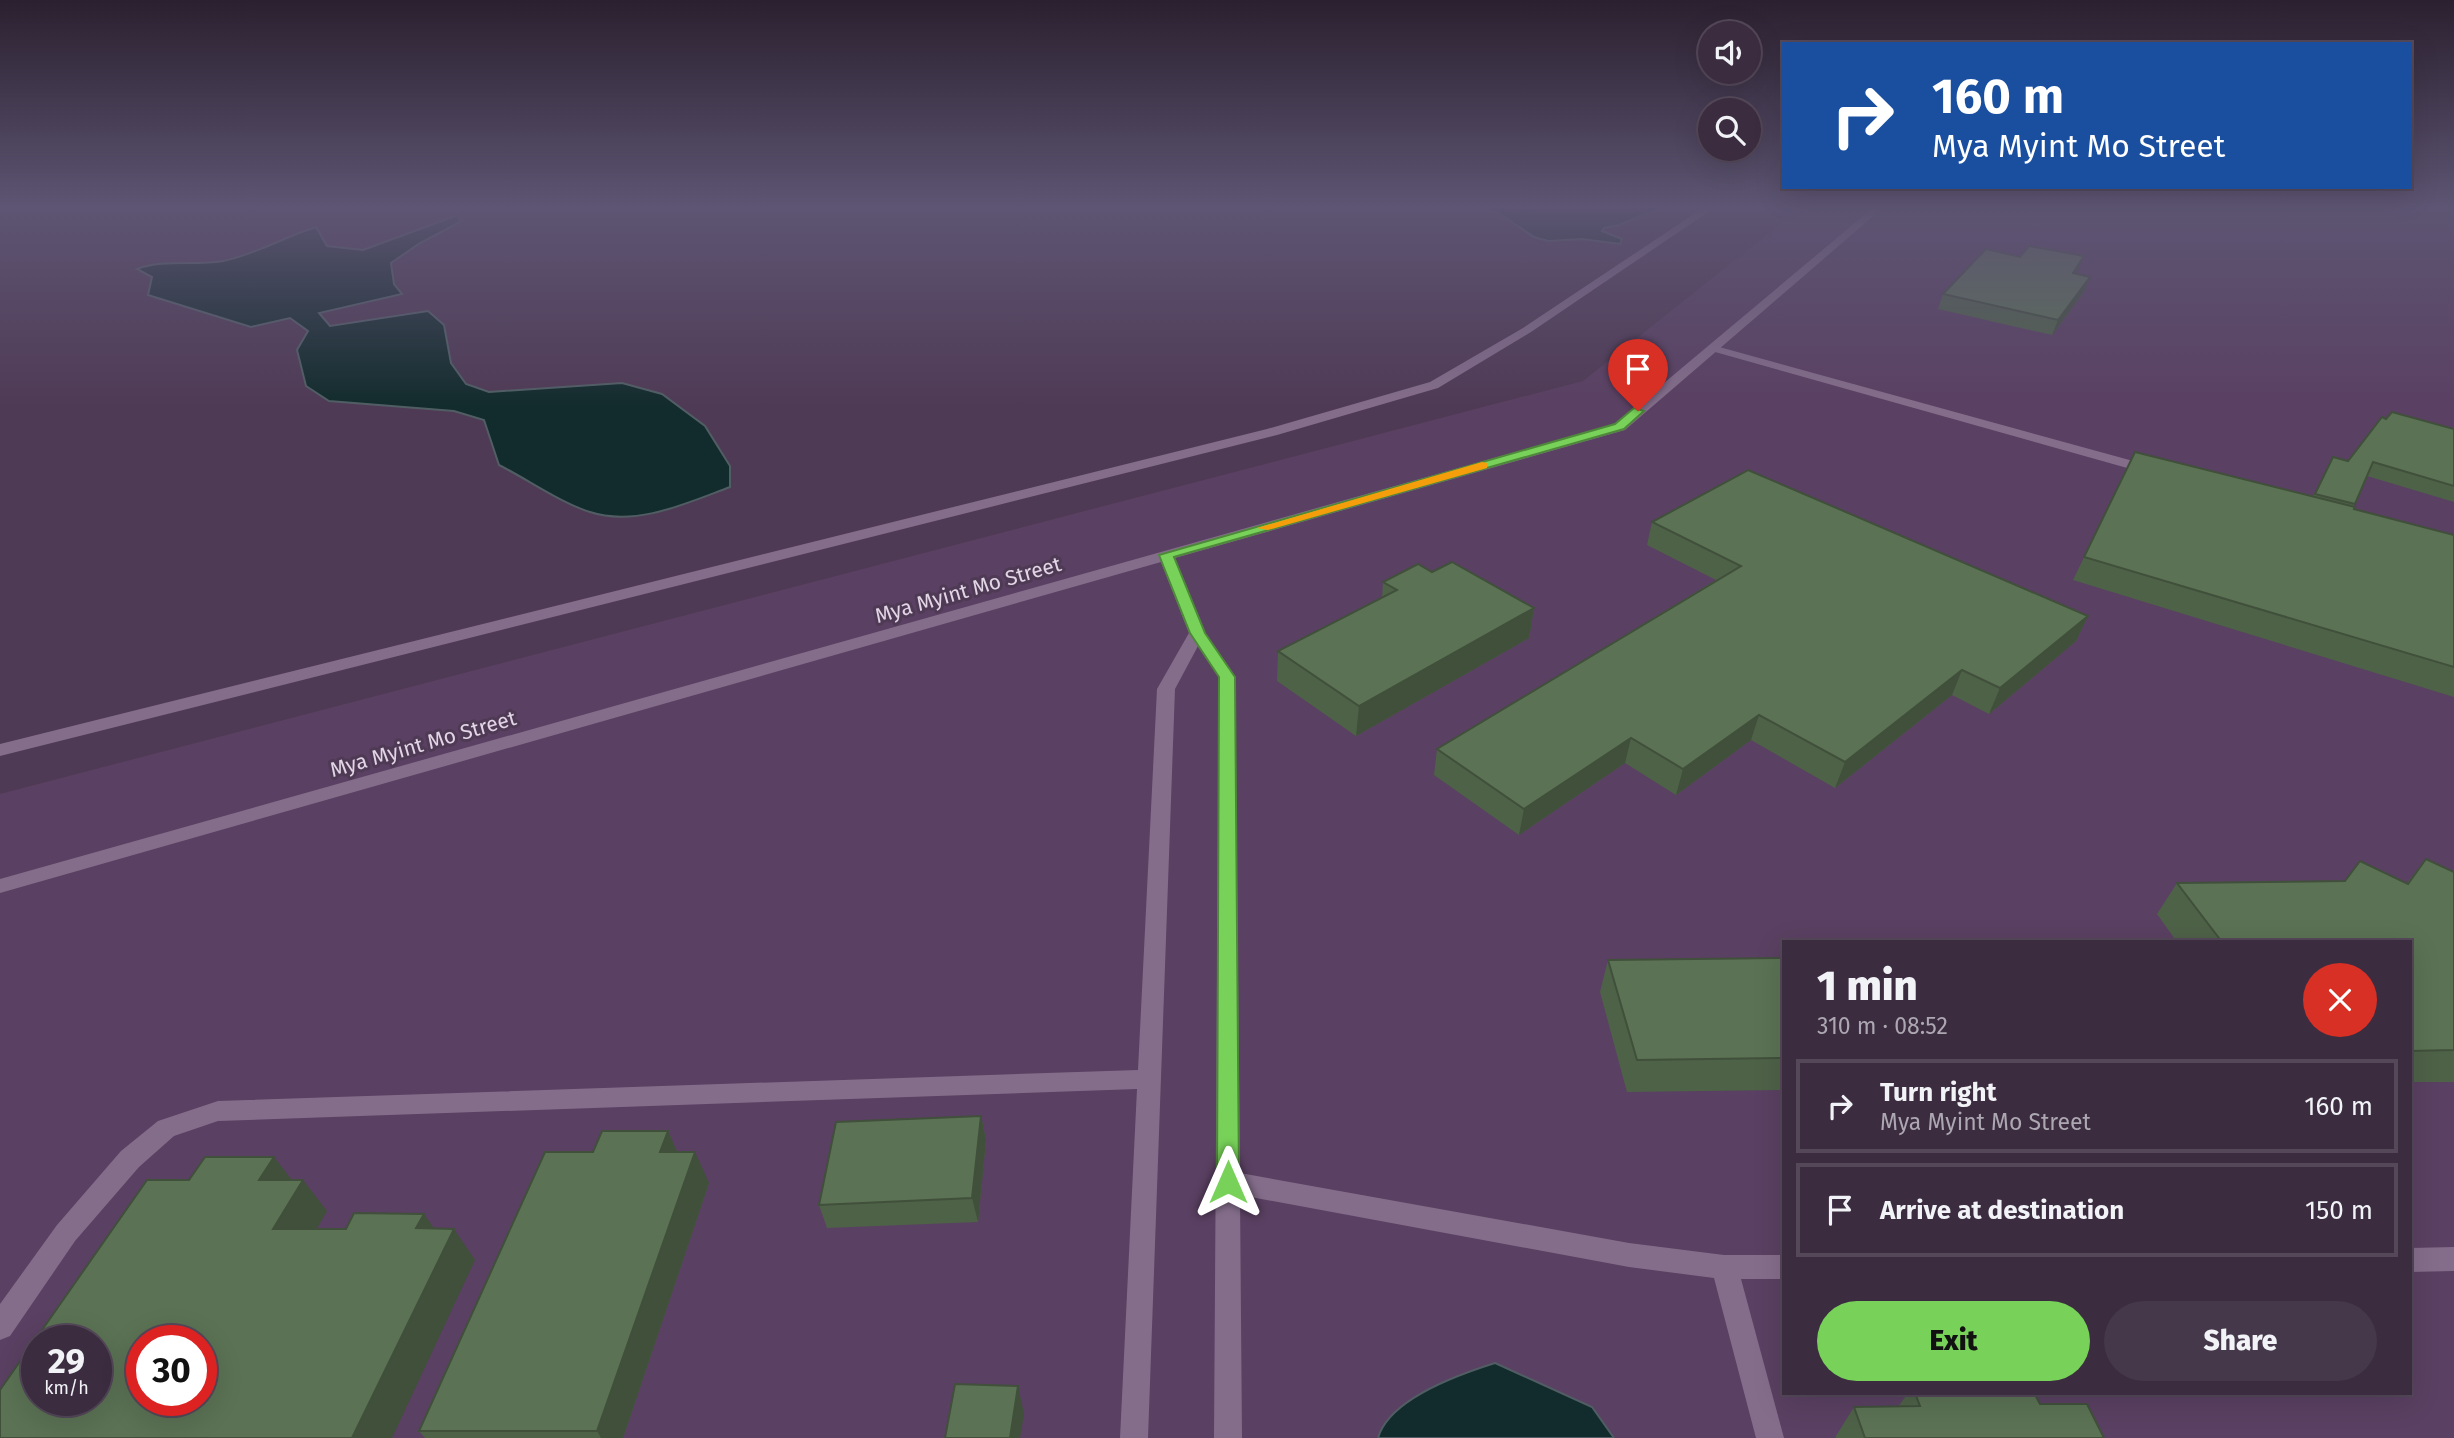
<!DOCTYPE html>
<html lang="en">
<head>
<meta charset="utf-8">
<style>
	body { margin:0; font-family:"Fira Sans",sans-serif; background:#46384b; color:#f1f3f6; height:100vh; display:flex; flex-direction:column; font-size:26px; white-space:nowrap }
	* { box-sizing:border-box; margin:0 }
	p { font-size:23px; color:#aca7b1 }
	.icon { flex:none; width:38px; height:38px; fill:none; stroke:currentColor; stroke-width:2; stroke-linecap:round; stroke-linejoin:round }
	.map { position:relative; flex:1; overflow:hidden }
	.sheet { position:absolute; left:1782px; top:940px; width:630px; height:455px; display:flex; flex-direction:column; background:#3b2c40; border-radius:0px; box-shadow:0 7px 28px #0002,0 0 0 2px #544859 }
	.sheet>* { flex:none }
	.banner { position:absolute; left:1782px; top:42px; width:630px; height:147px; border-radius:0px; box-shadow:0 7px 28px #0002,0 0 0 2px #544859; background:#1a4fa0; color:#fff; overflow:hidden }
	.controls { position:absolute; left:1698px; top:21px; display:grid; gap:14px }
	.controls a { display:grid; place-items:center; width:63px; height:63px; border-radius:50%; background:#3b2c40; box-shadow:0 7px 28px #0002,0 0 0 2px #544859; font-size:35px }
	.speed { position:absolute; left:21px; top:1325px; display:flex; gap:14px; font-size:35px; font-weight:700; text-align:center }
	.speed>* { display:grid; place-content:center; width:91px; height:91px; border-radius:50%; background:#3b2c40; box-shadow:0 7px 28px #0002,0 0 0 2px #544859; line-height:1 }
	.speed small { font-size:18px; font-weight:400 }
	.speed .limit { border:10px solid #d22; background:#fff; color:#111 }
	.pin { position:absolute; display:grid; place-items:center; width:60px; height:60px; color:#fff; margin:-72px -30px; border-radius:50% 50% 50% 0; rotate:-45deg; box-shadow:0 0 7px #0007 }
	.pin .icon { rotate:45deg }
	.me { position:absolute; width:77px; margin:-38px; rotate:0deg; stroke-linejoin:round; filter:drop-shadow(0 0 5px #0008) }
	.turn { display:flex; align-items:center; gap:24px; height:147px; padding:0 35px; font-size:32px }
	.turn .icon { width:91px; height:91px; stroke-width:2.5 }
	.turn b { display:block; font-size:49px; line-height:60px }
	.round { display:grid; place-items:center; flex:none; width:74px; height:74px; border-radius:37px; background:#46384b }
	.overview { display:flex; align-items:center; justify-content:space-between; height:119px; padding:0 35px }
	h1 { font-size:42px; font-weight:800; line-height:52px }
	.cta { display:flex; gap:14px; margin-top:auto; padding:14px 35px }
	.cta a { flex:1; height:80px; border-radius:42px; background:#78d259; color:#111; font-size:28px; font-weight:800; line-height:80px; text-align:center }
	.cta a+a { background:#46384b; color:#f1f3f6 }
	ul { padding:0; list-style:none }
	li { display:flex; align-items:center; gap:21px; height:94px; margin:0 14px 10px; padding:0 21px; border:4px solid #544859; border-radius:0px }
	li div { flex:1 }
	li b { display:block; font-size:26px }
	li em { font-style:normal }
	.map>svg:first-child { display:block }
</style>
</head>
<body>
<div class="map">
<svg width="2454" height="1438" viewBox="0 0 2454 1438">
	<rect width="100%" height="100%" fill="#4f3a55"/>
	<!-- built -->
	<path fill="#5a4062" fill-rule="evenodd" d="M 1803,206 L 2454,206 L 2454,1438 L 0,1438 L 0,794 L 1583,381 ZM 1783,942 L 2410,942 L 2410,1393 L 1783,1393 ZM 37,1340 L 96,1340 L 96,1400 L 37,1400 ZM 142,1340 L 201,1340 L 201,1400 L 142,1400 Z"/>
	<!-- water -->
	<g fill="#122b2c" stroke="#505e64" stroke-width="2">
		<path d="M 1477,206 L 1664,206 L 1619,225 L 1604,228 L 1602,231 L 1622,239 L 1620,244 L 1582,239 L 1548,241 L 1534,237 L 1500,214 Z"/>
		<path d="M 458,215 L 460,222 L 420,243 L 391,263 L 394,284 L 402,294 L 319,313 L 330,326 L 428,311 L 444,325 L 451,363 L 466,384 L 489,392 L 622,383 L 662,394 L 705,426 L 730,466 L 730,487 C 687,503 636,527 590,512 C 561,503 527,479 499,465 L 484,420 L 454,411 L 329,401 L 306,386 L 297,350 L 308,331 L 290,318 L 251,327 L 148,295 L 152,277 L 137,269 C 163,259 195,266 223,261 C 257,254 284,237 316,227 L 327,246 L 363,250 Z"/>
		<path d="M 1495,1363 L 1592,1407 L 1614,1438 L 1378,1438 C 1389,1399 1460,1374 1495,1363 Z"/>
	</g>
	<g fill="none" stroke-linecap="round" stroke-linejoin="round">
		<!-- service -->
		<g fill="#846d8b" fill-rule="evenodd">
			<path d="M 1706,206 L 1717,206 L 1531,332 L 1438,388 L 1277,435 L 0,756 L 0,744 L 1267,429 L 1430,382 L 1523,328 Z"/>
			<path d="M 1712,345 L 2155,467 L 2157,470 L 2150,474 L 2145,473 L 1708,350 L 1708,346 Z"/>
		</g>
		<!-- minor -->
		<g fill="#846d8b" fill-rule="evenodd">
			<path d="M 1875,206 L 1885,206 L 1625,430 L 1175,558 L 1205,633 L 1235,677 L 1240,1173 L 1629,1243 L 1724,1255 L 1783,1255 L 1783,1279 L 1741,1279 L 1784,1438 L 1756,1438 L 1714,1278 L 1629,1267 L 1240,1195 L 1242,1438 L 1214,1438 L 1219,677 L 1198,646 L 1175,689 L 1148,1438 L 1120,1438 L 1137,1089 L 218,1121 L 174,1136 L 139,1167 L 75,1241 L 10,1336 L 0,1340 L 0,1304 L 57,1225 L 121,1151 L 158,1121 L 218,1101 L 1138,1070 L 1157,689 L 1189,633 L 1161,562 L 0,893 L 0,879 L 1615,424 Z"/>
			<path d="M 2454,1247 L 2454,1271 L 2410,1272 L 2410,1248 Z"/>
		</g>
	</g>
	<!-- wall -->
	<g fill="#4e6248">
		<path d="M 2078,271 L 2076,274 L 2090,277 L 2084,292 L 2052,335 L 1938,309 L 1943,294 Z"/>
		<path d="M 2454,429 L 2454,502 L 2367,476 L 2354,506 L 2354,509 L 2454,535 L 2454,697 L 2073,580 L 2135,452 L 2313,496 L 2333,457 L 2348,461 Z"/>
		<path d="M 1652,522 L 2088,616 L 2076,641 L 1989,714 L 1952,695 L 1835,788 L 1751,740 L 1676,795 L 1625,763 L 1519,835 L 1434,775 L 1437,749 L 1716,580 L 1647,545 Z"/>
		<path d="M 1432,572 L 1534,608 L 1529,638 L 1356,736 L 1277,681 L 1278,651 L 1382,598 L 1383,582 Z"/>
		<path d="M 2426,859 L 2454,872 L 2454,1082 L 2410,1082 L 2410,942 L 2177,942 L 2157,914 L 2177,883 L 2407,883 Z"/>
		<path d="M 1783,958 L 1783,1090 L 1627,1092 L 1600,992 L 1608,960 Z"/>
		<path d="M 981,1116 L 986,1140 L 978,1222 L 827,1228 L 819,1205 Z"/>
		<path d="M 668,1131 L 677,1152 L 709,1183 L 623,1438 L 425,1438 L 419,1431 L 593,1152 Z"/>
		<path d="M 1908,1393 L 2034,1393 L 2040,1404 L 2104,1438 L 1836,1438 L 1836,1436 L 1854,1407 L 1898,1407 Z"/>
	</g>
	<!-- shaded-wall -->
	<g fill="#40503b">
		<path d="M 2084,256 L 2078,271 L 2067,288 L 2073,273 Z"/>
		<path d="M 2090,277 L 2084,292 L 2052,335 L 2058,320 Z"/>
		<path d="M 1534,608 L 1529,638 L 1356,736 L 1359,706 Z"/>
		<path d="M 2088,616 L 2076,641 L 1989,714 L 2000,688 Z"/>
		<path d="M 1962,670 L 1952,695 L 1835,788 L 1845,762 Z"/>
		<path d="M 1759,715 L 1751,740 L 1676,795 L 1683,769 Z"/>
		<path d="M 1631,738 L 1625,763 L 1519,835 L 1524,809 Z"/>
		<path d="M 981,1116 L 986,1140 L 978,1222 L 972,1198 Z"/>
		<path d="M 668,1131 L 682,1163 L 660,1152 Z"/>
		<path d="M 695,1152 L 709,1183 L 623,1438 L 601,1438 L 597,1431 Z"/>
		<path d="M 274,1157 L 298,1188 L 259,1180 Z"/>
		<path d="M 303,1180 L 327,1211 L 299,1260 L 273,1229 Z"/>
		<path d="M 424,1214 L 445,1244 L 416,1228 Z"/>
		<path d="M 454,1229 L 475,1260 L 392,1438 L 352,1438 Z"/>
		<path d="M 1018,1386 L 1024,1414 L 1020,1438 L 1010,1438 Z"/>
	</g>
	<!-- building -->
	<g fill="#5b7254" stroke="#40503b" stroke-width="2" fill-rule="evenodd">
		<path d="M 2029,246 L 2084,256 L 2073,273 L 2090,277 L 2058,320 L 1943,294 L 1986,249 L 2020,257 Z"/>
		<path d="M 2392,412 L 2454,429 L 2454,486 L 2373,462 L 2355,504 L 2315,494 L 2333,457 L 2348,461 L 2382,417 L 2386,419 Z"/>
		<path d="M 2135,452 L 2355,507 L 2354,509 L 2454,535 L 2454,667 L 2084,557 Z"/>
		<path d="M 1748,470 L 2088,616 L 2000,688 L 1962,670 L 1845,762 L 1759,715 L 1683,769 L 1631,738 L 1524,809 L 1437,749 L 1741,566 L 1652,522 Z"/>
		<path d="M 1452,562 L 1534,608 L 1359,706 L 1278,651 L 1397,590 L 1383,582 L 1418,564 L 1432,572 Z"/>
		<path d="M 2426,859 L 2454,872 L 2454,1050 L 2410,1051 L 2410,942 L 2222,942 L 2177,883 L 2345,881 L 2360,861 L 2408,884 Z"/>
		<path d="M 1783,958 L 1783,1058 L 1637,1060 L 1608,960 Z"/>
		<path d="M 981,1116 L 972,1198 L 819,1205 L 836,1122 Z"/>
		<path d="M 602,1131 L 668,1131 L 660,1152 L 695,1152 L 597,1431 L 419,1431 L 545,1152 L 593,1152 Z"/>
		<path d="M 205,1157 L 274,1157 L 259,1180 L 303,1180 L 273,1229 L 346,1229 L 354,1213 L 424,1214 L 416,1228 L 454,1229 L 352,1438 L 0,1438 L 0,1390 L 147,1180 L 189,1180 ZM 37,1340 L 96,1340 L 96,1400 L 37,1400 ZM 142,1340 L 201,1340 L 201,1400 L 142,1400 Z"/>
		<path d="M 955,1384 L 1018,1386 L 1010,1438 L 945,1438 Z"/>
		<path d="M 1915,1393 L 2034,1393 L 2040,1404 L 2087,1404 L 2104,1438 L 1865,1438 L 1854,1407 L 1920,1406 Z"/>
	</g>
	<!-- sky -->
	<linearGradient id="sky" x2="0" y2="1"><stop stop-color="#2b202f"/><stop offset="0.51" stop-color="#5d5573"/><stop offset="1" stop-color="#5d5573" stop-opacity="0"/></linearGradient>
	<rect width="2454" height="407" fill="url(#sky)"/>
	<!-- route -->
	<path fill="#78d259" stroke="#4e883a" stroke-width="2" d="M 1634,408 L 1644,411 L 1624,429 L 1174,557 L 1205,633 L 1235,677 L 1239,1182 L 1236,1189 L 1228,1192 L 1220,1189 L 1217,1182 L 1219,677 L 1190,633 L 1159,555 L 1615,424 Z"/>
	<!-- slow -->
	<path fill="#f59e0b" d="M 1482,462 L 1487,463 L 1487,468 L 1268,530 L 1257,528 Z"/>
	<g text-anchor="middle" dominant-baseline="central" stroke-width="6" stroke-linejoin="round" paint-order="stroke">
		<!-- street labels -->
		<g font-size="21" fill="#e2d5e5" stroke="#4f3a55">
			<text transform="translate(968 590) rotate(-16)">Mya Myint Mo Street</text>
			<text transform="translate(423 744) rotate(-16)">Mya Myint Mo Street</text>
		</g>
	</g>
</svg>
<div class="controls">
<a><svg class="icon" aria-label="sound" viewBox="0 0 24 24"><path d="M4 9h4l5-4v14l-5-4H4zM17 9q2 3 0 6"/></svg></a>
<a><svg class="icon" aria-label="search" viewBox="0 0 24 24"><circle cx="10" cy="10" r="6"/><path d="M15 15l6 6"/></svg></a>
</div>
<div class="speed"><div>29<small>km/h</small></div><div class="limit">30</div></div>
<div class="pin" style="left:1638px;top:411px;background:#d93025"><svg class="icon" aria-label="arrive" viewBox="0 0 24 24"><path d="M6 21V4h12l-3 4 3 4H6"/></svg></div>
<svg class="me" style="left:1228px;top:1182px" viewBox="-20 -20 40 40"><path d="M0-17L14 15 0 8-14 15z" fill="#78d259" stroke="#fff" stroke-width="4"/></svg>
<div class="banner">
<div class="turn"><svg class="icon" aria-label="right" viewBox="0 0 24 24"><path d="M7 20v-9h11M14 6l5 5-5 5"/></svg><div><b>160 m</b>Mya Myint Mo Street</div></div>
</div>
<section class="sheet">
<div class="overview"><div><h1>1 min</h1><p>310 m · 08:52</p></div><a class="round" style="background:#d93025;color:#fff"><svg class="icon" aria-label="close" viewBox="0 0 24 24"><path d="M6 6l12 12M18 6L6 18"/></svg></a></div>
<ul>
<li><svg class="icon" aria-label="right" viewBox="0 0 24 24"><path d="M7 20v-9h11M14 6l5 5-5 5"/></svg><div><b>Turn right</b><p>Mya Myint Mo Street</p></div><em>160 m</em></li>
<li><svg class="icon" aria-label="arrive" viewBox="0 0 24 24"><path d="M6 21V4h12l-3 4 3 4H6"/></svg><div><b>Arrive at destination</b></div><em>150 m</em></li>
</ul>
<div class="cta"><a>Exit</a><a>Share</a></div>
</section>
</div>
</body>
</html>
